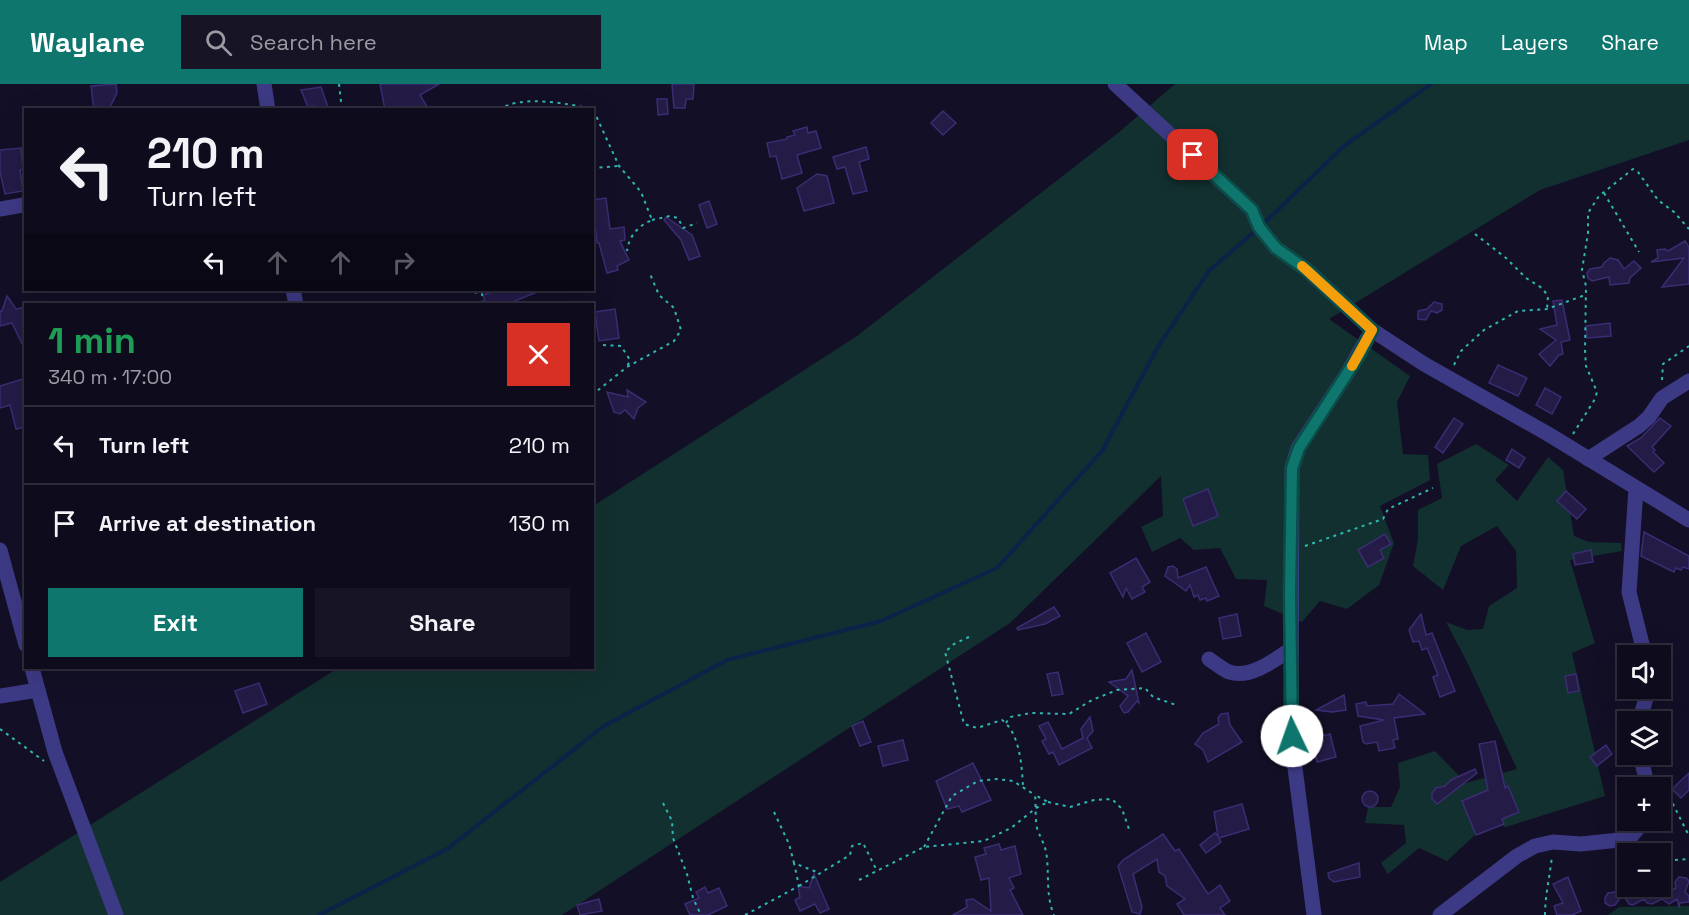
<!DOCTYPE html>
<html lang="en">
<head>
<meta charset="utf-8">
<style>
	body { margin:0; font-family:"Space Grotesk",sans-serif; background:#171425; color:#f1f3f6; height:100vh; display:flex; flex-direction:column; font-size:22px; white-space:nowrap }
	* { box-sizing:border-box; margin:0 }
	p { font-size:20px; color:#9b9ba3 }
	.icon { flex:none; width:33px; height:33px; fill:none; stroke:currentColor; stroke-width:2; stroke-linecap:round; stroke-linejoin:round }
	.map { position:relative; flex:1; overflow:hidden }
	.panel { position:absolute; left:24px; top:219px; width:570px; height:366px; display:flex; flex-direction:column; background:#0e0b1c; border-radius:0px; box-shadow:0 6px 24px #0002,0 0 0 2px #2e2b3b }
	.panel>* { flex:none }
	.banner { position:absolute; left:24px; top:24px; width:570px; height:183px; border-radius:0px; box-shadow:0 6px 24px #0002,0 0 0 2px #2e2b3b; background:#0e0b1c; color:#f1f3f6; overflow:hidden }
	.fabs { position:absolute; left:1617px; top:561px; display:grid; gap:12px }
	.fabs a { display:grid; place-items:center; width:54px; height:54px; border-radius:0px; background:#0e0b1c; box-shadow:0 6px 24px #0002,0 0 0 2px #2e2b3b; font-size:30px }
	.pin { position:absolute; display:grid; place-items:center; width:51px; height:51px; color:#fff; margin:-26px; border-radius:12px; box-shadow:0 3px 9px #0006 }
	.me { position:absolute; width:66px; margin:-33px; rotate:357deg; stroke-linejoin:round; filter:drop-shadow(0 0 4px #0008) }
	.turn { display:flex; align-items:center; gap:21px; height:126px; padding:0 24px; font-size:27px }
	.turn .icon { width:78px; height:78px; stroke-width:2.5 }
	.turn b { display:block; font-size:42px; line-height:51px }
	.lanes { display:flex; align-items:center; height:57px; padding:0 24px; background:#0003; justify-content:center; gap:30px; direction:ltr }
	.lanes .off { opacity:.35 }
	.round { display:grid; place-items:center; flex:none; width:63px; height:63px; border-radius:0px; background:#171425 }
	.overview { display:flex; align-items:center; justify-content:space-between; height:102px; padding:0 24px }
	h1 { font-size:36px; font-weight:700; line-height:45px; color:#1e9e55 }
	.cta { display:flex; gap:12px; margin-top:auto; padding:12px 24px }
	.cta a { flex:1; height:69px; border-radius:0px; background:#0f766e; color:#fff; font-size:24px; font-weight:700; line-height:69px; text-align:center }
	.cta a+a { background:#171425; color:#f1f3f6 }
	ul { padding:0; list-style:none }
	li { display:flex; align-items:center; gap:18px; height:78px; padding:0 24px; border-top:2px solid #2e2b3b }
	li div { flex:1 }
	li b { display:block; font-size:22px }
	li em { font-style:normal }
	header { display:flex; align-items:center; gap:36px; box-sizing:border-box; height:84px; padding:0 30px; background:#0f766e; color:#fff }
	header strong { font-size:28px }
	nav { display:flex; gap:33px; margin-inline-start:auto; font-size:21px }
	.search { width:420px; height:54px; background:#171425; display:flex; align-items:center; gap:15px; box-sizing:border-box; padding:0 21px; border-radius:0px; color:#9b9ba3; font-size:22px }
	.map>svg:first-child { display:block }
</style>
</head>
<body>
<header>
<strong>Waylane</strong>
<div class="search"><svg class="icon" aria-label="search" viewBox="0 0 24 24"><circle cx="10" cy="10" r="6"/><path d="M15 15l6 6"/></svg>Search here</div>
<nav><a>Map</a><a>Layers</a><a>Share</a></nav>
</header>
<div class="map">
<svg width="1689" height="831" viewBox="0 0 1689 831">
	<rect width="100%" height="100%" fill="#130f26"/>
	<!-- green -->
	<g fill="#12302f">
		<path d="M 1175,0 L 1689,0 L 1689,56 L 1540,106 L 1329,235 L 1410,292 L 1397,318 L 1403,370 L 1428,371 L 1430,396 L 1380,422 L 1394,459 L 1379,501 L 1347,525 L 1320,517 L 1302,538 L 1264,522 L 1267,496 L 1236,495 L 1220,464 L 1194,466 L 1180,454 L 1152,468 L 1141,443 L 1163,432 L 1161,392 L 1010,539 L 562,831 L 0,831 L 0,798 L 338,584 L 592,584 L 593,422 L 857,252 L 1118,49 Z"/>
		<path d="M 1476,360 L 1509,381 L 1495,396 L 1517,417 L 1548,373 L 1563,386 L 1574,452 L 1589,458 L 1621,459 L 1622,467 L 1570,476 L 1595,559 L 1572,569 L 1605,712 L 1506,743 L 1490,737 L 1447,777 L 1419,764 L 1388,790 L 1381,779 L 1406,759 L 1404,741 L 1365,739 L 1368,723 L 1391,723 L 1400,703 L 1398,679 L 1435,667 L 1466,699 L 1517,685 L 1467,578 L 1446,538 L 1467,546 L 1483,545 L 1489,522 L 1517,504 L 1516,467 L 1497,442 L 1461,462 L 1443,506 L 1413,482 L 1418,455 L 1418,426 L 1442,414 L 1437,380 Z"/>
		<path d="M 1689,822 L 1689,831 L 1608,831 L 1619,823 Z"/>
	</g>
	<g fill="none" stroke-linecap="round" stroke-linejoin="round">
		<!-- stream -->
		<g stroke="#0c2248" stroke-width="4">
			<path d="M 1262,141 L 1344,62 L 1431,0"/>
			<path d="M 319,831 L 447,765 L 604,642 L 727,576 L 881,537 L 997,484 L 1102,367 L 1159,261 L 1209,187 L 1256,146"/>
		</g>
	</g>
	<!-- building -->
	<g fill="#241b47" stroke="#3b2d73" stroke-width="1.5">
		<path d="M 116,0 L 117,9 L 110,23 L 94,26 L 91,2 Z"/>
		<path d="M 380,0 L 439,0 L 420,11 L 429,26 L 385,26 Z"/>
		<path d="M 672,0 L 694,0 L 693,15 L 686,15 L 685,24 L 674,24 Z"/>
		<path d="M 321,3 L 329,26 L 317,26 L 315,22 L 308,23 L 301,6 Z"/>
		<path d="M 657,15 L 667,15 L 668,30 L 658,31 Z"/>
		<path d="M 943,27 L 956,39 L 943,51 L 931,39 Z"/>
		<path d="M 807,43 L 808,49 L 816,47 L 821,64 L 797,71 L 802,89 L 782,95 L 776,72 L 770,73 L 767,59 L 787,55 L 787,53 L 795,51 L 793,47 Z"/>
		<path d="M 866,63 L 869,75 L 859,78 L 867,107 L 853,110 L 845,83 L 837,85 L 833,73 Z"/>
		<path d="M 21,64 L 23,86 L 20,86 L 23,107 L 5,110 L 0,88 L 0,66 Z"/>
		<path d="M 817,90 L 827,92 L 834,119 L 804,127 L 797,104 Z"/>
		<path d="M 606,114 L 610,145 L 624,143 L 625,156 L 620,157 L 629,176 L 617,182 L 618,186 L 607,189 L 599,159 L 597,159 L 595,139 L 592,140 L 592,116 Z"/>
		<path d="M 709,117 L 717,140 L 707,144 L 699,121 Z"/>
		<path d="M 666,133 L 692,151 L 700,172 L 689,176 L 681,156 L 664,136 Z"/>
		<path d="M 1685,157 L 1689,163 L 1689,200 L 1662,203 L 1684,174 L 1651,178 L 1658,174 L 1657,166 L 1665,165 L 1668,167 Z"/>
		<path d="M 1610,174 L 1618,176 L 1624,185 L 1634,177 L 1641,184 L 1630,194 L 1629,199 L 1610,201 L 1609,193 L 1592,197 L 1588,194 L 1587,189 L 1590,185 L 1602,183 L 1604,179 Z"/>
		<path d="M 498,206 L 542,206 L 515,217 L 516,220 L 486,220 L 483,211 Z"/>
		<path d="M 7,212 L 16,225 L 26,223 L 26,268 L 12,239 L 0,242 L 0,227 L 2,227 Z"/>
		<path d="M 1562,216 L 1570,256 L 1561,258 L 1563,270 L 1559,271 L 1550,282 L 1539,270 L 1556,256 L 1540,245 L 1557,241 L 1553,217 Z"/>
		<path d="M 1434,218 L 1442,220 L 1442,226 L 1437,229 L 1431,227 L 1426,236 L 1418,235 L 1418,227 L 1427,225 Z"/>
		<path d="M 615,225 L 619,254 L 599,257 L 595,228 Z"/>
		<path d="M 1610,239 L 1611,252 L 1587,254 L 1586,242 Z"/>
		<path d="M 1498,281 L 1527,294 L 1518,312 L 1489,299 Z"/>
		<path d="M 26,294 L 26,343 L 16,345 L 10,321 L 0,324 L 0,302 Z"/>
		<path d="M 1545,304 L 1561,313 L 1552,330 L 1536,321 Z"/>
		<path d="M 627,306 L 646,318 L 638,324 L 634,335 L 625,326 L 620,330 L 614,328 L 607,308 L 628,313 Z"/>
		<path d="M 1454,334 L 1463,340 L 1443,369 L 1435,363 Z"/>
		<path d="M 1660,334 L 1671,342 L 1652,363 L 1655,366 L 1653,368 L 1664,379 L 1654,388 L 1627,362 L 1641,354 Z"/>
		<path d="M 1512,365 L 1525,374 L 1519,384 L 1506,376 Z"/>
		<path d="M 1208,405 L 1218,432 L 1193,442 L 1183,415 Z"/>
		<path d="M 1566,407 L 1586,425 L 1577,435 L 1557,417 Z"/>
		<path d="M 1644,448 L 1689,472 L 1689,485 L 1683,483 L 1681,486 L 1676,484 L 1674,488 L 1641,472 Z"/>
		<path d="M 1385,450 L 1391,460 L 1380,466 L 1384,474 L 1368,483 L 1358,466 Z"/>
		<path d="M 1591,466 L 1593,478 L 1575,481 L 1573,470 Z"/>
		<path d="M 1136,474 L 1150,498 L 1142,503 L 1145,508 L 1132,515 L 1126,504 L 1123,513 L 1110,489 Z"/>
		<path d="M 1173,482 L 1177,485 L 1178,494 L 1206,483 L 1219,512 L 1207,517 L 1206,514 L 1200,516 L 1198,511 L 1194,513 L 1190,501 L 1186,507 L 1165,492 L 1168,483 Z"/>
		<path d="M 1054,523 L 1060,532 L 1045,540 L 1018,546 L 1017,544 Z"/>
		<path d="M 1237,530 L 1241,552 L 1223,555 L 1219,534 Z"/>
		<path d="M 1421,530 L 1426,551 L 1432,549 L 1455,607 L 1440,613 L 1433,593 L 1438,591 L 1427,564 L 1422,566 L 1419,557 L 1413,558 L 1409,546 Z"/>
		<path d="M 1146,549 L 1161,578 L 1142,588 L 1127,559 Z"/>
		<path d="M 1132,586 L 1139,619 L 1137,617 L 1128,628 L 1124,629 L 1120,622 L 1128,612 L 1109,598 L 1126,595 Z"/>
		<path d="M 1058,588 L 1063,610 L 1052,612 L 1047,590 Z"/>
		<path d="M 1576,590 L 1579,607 L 1568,609 L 1565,592 Z"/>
		<path d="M 259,599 L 267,620 L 243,629 L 235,607 Z"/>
		<path d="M 1399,610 L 1425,630 L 1394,634 L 1398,655 L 1393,656 L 1395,664 L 1379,667 L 1377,658 L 1366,660 L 1363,658 L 1360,642 L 1384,636 L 1358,632 L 1356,620 L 1366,618 L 1367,622 L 1393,620 Z"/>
		<path d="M 1344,611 L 1346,626 L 1332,628 L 1316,626 Z"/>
		<path d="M 1228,629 L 1230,641 L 1242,658 L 1208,678 L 1203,666 L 1195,660 L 1203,649 L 1219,640 L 1218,634 L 1221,630 Z"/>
		<path d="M 1090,633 L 1093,647 L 1087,654 L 1092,664 L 1059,681 L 1053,668 L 1049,670 L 1042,657 L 1046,655 L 1039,642 L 1048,638 L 1062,665 L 1083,654 L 1081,645 Z"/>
		<path d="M 863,637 L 871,658 L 860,662 L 852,642 Z"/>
		<path d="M 1330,650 L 1336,673 L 1317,678 L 1311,655 Z"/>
		<path d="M 903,656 L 908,676 L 883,682 L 878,662 Z"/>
		<path d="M 1495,657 L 1505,704 L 1508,702 L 1519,728 L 1502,735 L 1504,740 L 1476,751 L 1462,717 L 1488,706 L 1479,660 Z"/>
		<path d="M 1606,661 L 1612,670 L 1597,682 L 1590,673 Z"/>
		<path d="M 973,679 L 991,716 L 962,728 L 959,722 L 947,725 L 936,697 Z"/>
		<path d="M 1475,685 L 1477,689 L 1437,720 L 1432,715 L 1432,709 L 1436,704 L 1445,702 L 1451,696 Z"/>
		<path d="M 1689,689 L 1689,706 L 1681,714 L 1672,705 Z"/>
		<circle cx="1370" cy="715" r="8"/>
		<path d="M 1242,720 L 1249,745 L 1219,754 L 1221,758 L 1206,769 L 1200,761 L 1215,749 L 1218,752 L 1214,728 Z"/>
		<path d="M 1163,750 L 1175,767 L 1179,765 L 1208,810 L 1220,801 L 1230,817 L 1220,824 L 1225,831 L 1184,831 L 1177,820 L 1185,815 L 1167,802 L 1165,792 L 1159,788 L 1157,775 L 1133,790 L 1142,823 L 1140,830 L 1132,828 L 1118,782 L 1123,776 Z"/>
		<path d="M 999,760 L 1001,766 L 1015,762 L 1021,790 L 1009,794 L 1014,804 L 1010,806 L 1023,831 L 953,831 L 967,823 L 966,816 L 973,815 L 991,827 L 989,794 L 981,796 L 975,773 L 986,770 L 984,764 Z"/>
		<path d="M 1359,779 L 1360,793 L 1334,798 L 1329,794 L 1328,789 Z"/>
		<path d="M 814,790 L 829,825 L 820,829 L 815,820 L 800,827 L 795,816 L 800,813 L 798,802 L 809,804 Z"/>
		<path d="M 1568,793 L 1581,827 L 1572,831 L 1557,831 L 1554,822 L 1563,819 L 1553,800 Z"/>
		<path d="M 1679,793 L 1686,794 L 1689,797 L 1685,808 L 1689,812 L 1689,818 L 1680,819 L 1679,823 L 1677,815 L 1669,820 L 1662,815 L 1652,820 L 1647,819 L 1644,815 L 1633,821 L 1629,820 L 1623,810 L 1615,821 L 1610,822 L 1605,819 L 1605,814 L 1608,809 L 1623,807 L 1622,802 L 1660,811 L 1676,804 L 1675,798 Z"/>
		<path d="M 705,803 L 708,809 L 719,804 L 727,822 L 708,831 L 690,831 L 685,820 L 699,814 L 696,808 Z"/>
		<path d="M 599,815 L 602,827 L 580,831 L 577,821 Z"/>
	</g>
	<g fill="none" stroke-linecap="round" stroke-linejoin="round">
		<!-- path -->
		<g stroke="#2fb8b0" stroke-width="2" stroke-dasharray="3 4.5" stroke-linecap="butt">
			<path d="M 339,0 L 342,26"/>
			<path d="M 499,26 C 520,10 568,20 593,25 L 619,82 L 641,108 L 652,136 C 638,142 629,152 627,167"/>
			<path d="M 592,84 L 619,82"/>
			<path d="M 1604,109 L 1639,168"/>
			<path d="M 652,136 L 670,132 L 678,134 L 683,144 L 697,139"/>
			<path d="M 1475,150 L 1506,174 L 1526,194 L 1542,204 L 1548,212 L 1547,225"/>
			<path d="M 437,206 L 438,207 L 465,206 L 482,210 L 483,220"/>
			<path d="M 603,261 L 621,262 L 630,276 L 627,283"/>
			<path d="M 1454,281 L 1461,267 L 1484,246 L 1518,227 L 1547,225 L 1585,211"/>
			<path d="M 1662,296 L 1663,280 L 1689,262"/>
			<path d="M 592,311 L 627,283 L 674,257 L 681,246 L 674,224 L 659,211 L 650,190"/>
			<path d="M 1573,350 L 1595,315 L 1597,308 L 1586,282 L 1585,266 L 1586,202 L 1582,186 L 1588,149 L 1588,129 L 1599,112 L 1633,85 L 1638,88 L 1658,116 L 1674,128 L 1689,145"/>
			<path d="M 1305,462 L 1383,435 L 1388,425 L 1433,404"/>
			<path d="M 969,553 L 954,560 L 945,568 L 964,640 L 977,644 L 1002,636 C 1020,649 1022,683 1023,703"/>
			<path d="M 1006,639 L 1010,633 L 1031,629 L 1069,630 L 1092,616 L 1117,606 L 1145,604 L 1153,613 L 1176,621"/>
			<path d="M 0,645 L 44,677"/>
			<path d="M 1661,711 L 1671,716 L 1689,752"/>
			<path d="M 1048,718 L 1070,723 L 1094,716 L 1112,715 L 1122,725 L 1129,745"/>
			<path d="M 663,719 L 672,737 L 673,754 L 687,790 L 693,814 L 701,831"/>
			<path d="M 774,728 L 789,760 L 794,779 L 819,789"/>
			<path d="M 924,763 L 952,712 L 978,697 L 997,695 L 1013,697 L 1035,711"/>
			<path d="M 1660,777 L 1689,775"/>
			<path d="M 859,796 L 924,763 L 984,757 L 1011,744 L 1036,724 L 1048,718 L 1035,711 C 1036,721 1035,734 1037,744 C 1041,756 1046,761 1047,775 C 1049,795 1046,812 1054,831"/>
			<path d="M 799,802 L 850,771 L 852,762 L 863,759 L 877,787"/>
			<path d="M 745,831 L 799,802 L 794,779"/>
			<path d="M 1545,831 C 1545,811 1550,792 1552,772"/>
		</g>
		<!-- minor -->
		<g stroke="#3d3a85" stroke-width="15">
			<path d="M 264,0 L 268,26"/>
			<path d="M 1115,0 L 1252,126 L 1259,143 L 1276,164 L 1307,186 L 1372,246 L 1424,280 L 1548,350 L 1689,436"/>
			<path d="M 0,125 L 23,121"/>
			<path d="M 293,206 L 296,220"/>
			<path d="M 1588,375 L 1639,342 L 1649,333 L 1662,314 L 1689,297"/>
			<path d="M 1636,405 L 1629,508 L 1645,572"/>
			<path d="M 0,466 L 26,561"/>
			<path d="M 1209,575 C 1215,579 1222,585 1229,588 C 1250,595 1275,576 1291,565"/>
			<path d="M 32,584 L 55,668 L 116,831"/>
			<path d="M 0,612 L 38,606"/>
			<path d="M 1639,638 L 1649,604"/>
			<path d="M 1640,670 L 1648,704"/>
			<path d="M 1314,831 L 1295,684 L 1291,624 L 1292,384 L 1298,364 L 1348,288 L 1372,246"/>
			<path d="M 1440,831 L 1517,772 L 1535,762 L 1553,758 L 1581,760 L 1629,755 L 1645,736"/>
		</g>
	</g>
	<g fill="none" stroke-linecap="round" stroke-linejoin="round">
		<!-- route casing -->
		<g stroke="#0a4d48" stroke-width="15">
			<path id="route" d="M 1193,71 L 1252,126 L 1259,143 L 1276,164 L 1307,186 L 1372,246 L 1359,271 L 1299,364 L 1292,384 L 1290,510 L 1292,652"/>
		</g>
		<!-- route -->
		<use href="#route" stroke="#0f766e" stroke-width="10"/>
		<!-- slow -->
		<path stroke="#f59e0b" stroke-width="10" d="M 1302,182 L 1372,246 L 1352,282"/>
	</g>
</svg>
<div class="fabs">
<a><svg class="icon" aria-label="sound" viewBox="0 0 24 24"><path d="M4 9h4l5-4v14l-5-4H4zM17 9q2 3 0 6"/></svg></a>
<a><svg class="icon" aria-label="layers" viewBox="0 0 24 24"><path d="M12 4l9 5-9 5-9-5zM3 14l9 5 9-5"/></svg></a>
<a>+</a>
<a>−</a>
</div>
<div class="pin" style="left:1193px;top:71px;background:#d93025"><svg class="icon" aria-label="arrive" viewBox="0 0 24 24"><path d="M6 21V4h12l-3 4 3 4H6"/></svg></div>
<svg class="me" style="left:1292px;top:652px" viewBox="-20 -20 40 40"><circle r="19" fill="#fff"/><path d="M0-13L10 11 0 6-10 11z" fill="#0f766e"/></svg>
<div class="banner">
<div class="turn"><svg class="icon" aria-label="left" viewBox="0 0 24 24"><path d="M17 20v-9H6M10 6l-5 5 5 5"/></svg><div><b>210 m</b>Turn left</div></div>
<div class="lanes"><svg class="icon" aria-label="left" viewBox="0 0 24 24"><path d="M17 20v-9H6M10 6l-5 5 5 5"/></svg><svg class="icon off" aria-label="ahead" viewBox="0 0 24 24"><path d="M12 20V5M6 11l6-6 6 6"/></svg><svg class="icon off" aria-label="ahead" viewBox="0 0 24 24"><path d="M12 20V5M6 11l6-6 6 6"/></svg><svg class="icon off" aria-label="right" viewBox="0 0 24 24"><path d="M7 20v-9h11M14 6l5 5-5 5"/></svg></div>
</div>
<section class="panel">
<div class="overview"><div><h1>1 min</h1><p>340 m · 17:00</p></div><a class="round" style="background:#d93025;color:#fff"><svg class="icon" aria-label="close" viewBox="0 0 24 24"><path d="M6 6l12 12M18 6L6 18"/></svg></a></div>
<ul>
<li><svg class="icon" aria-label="left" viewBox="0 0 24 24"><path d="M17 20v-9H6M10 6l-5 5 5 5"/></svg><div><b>Turn left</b></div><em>210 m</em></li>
<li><svg class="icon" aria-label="arrive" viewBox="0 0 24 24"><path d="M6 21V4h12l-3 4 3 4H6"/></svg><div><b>Arrive at destination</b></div><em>130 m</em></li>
</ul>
<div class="cta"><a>Exit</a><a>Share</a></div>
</section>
</div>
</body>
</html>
